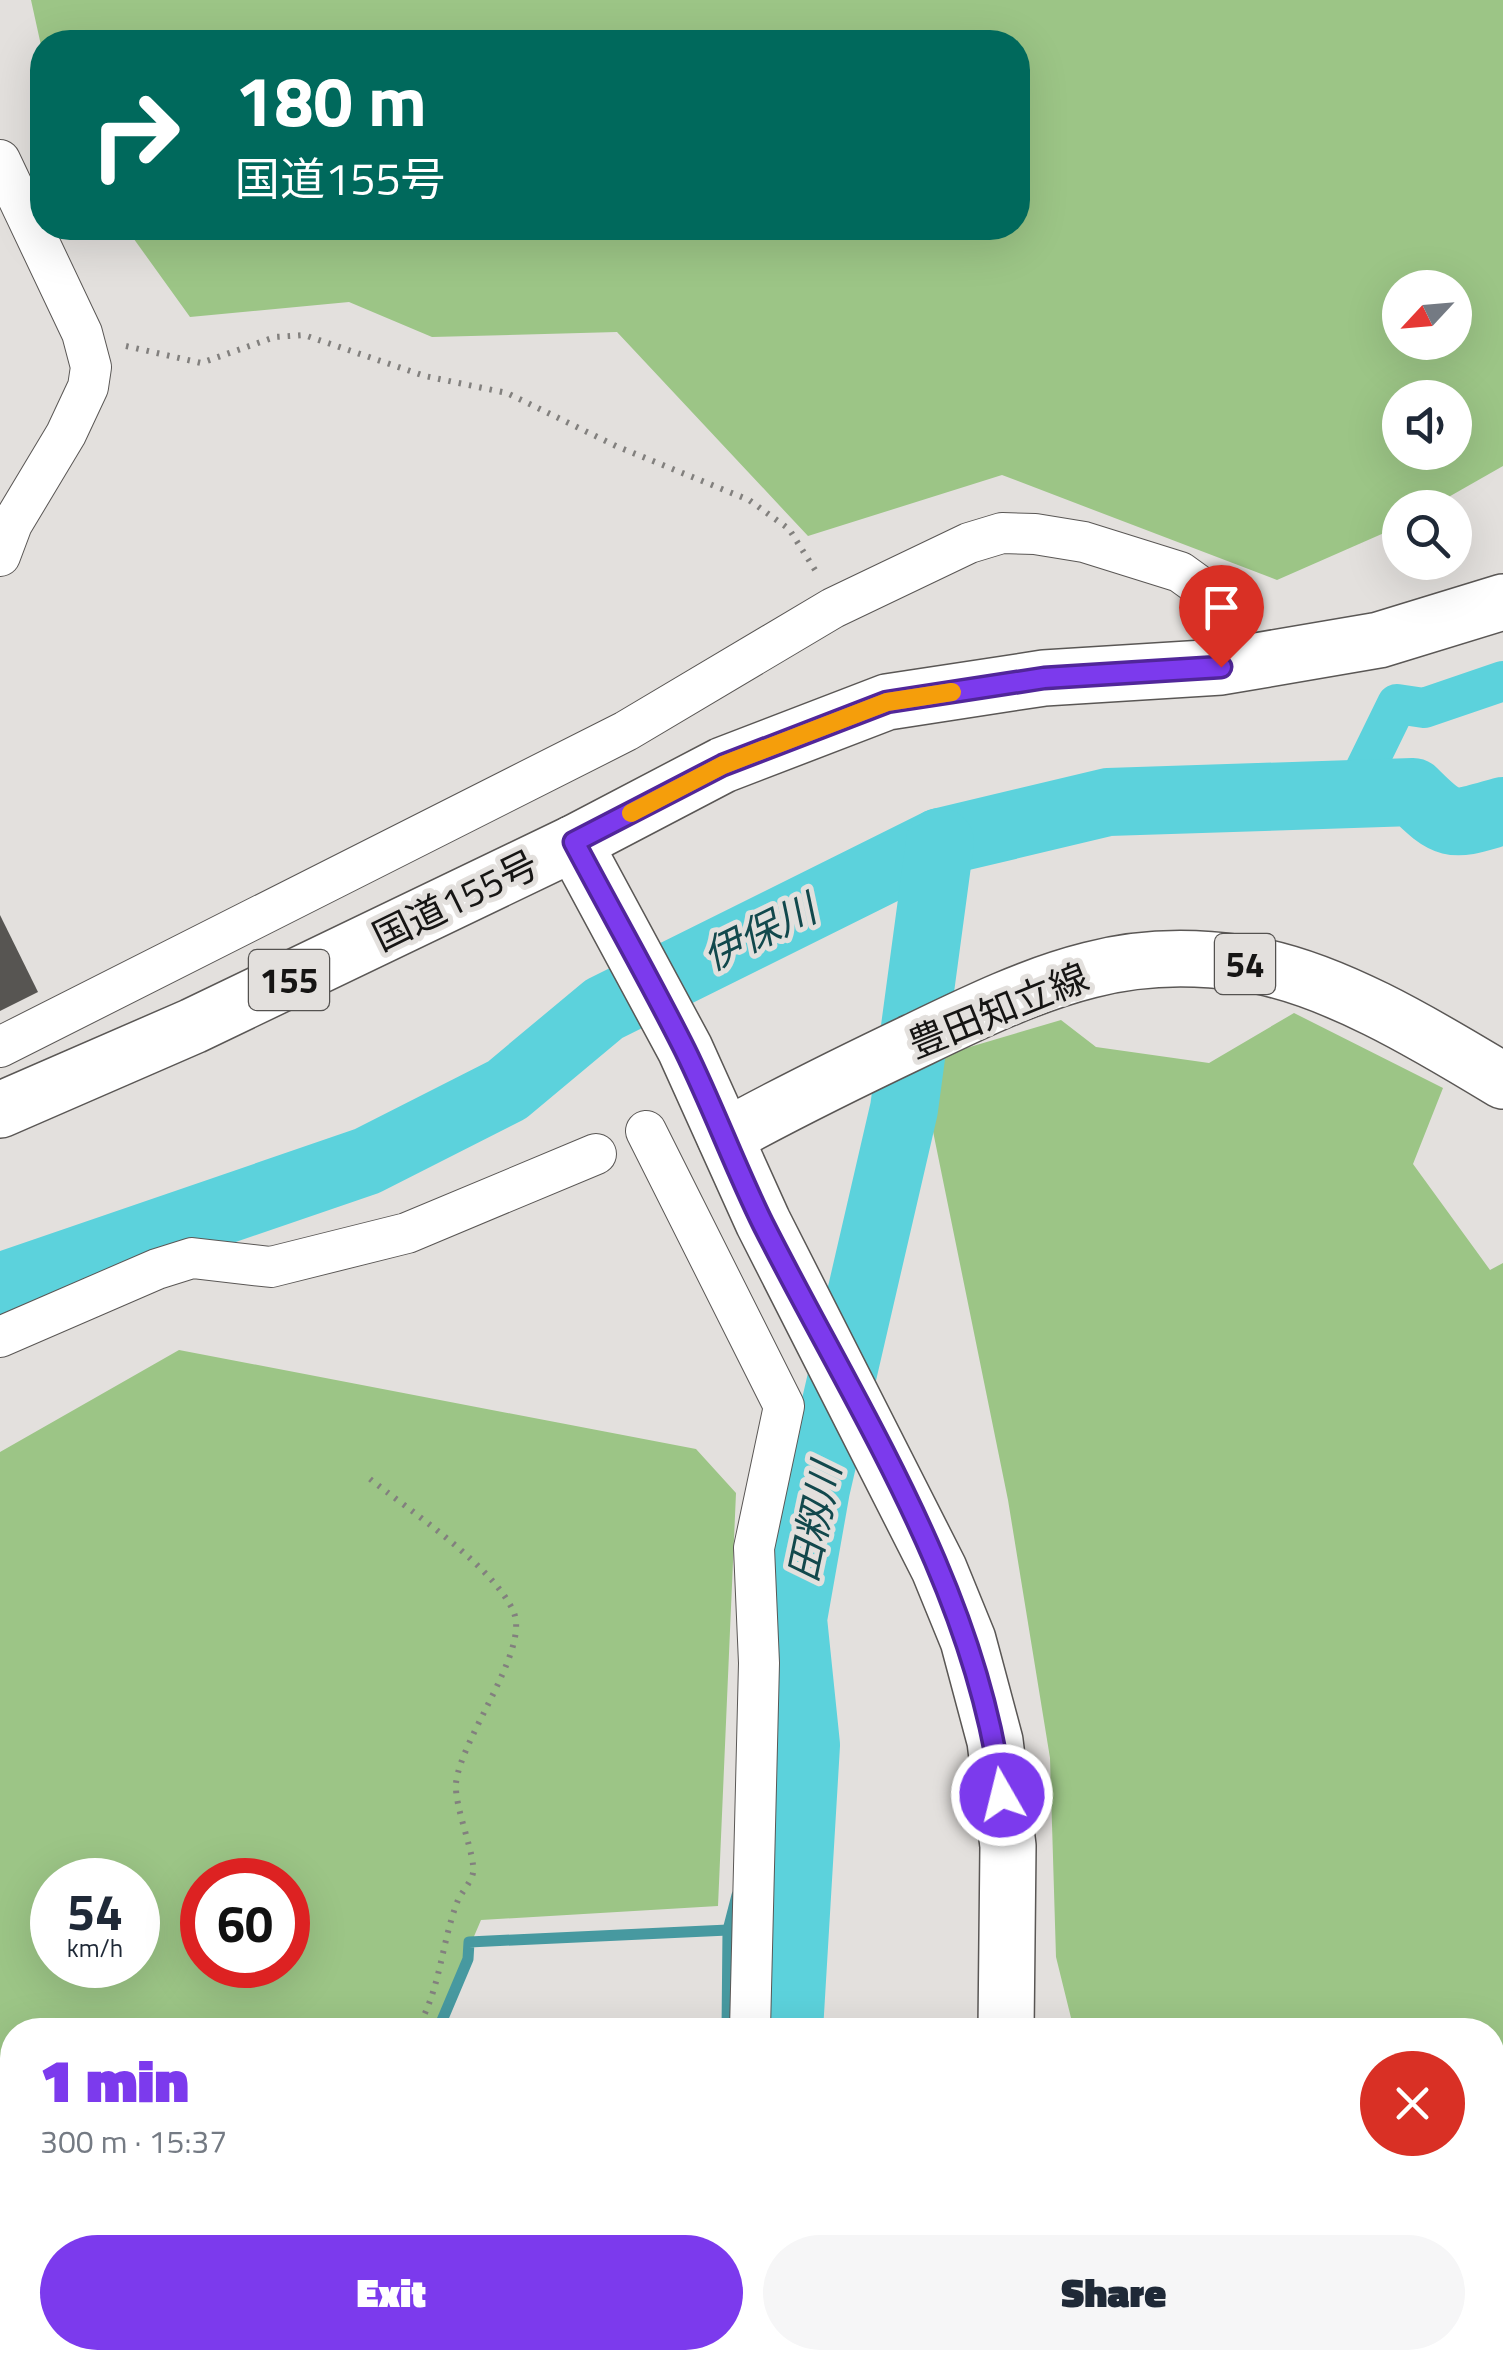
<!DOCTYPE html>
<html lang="en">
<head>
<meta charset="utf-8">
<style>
	body { margin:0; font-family:"Titillium Web","Noto Sans JP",sans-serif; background:#f6f6f7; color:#1f2937; height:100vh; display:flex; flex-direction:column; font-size:38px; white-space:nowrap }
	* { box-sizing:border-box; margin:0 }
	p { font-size:32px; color:#747a83 }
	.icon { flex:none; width:55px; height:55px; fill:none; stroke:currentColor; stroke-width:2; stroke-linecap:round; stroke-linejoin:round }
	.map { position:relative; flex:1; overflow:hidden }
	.sheet { position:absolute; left:0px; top:2018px; width:1505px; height:352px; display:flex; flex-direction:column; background:#fff; border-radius:40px 40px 0 0; box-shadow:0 10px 40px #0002 }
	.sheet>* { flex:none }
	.top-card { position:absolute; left:30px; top:30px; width:1000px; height:210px; border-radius:40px; box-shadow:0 10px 40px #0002; background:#00695c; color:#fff; overflow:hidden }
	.needle { width:65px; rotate:244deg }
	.buttons { position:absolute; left:1382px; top:270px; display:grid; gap:20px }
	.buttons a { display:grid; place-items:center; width:90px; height:90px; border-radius:50%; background:#fff; box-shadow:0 10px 40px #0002; font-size:50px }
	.speed { position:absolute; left:30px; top:1858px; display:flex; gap:20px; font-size:50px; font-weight:700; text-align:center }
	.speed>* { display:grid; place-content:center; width:130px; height:130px; border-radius:50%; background:#fff; box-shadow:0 10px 40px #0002; line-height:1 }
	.speed small { font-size:25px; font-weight:400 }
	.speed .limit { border:15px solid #d22; background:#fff; color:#111 }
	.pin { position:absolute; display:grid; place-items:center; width:85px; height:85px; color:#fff; margin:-102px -42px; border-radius:50% 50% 50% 0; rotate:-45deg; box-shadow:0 0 10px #0007 }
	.pin .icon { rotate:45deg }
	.me { position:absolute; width:110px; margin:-55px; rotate:352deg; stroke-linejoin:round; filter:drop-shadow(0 0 8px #0008) }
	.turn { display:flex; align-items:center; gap:35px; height:210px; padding:0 40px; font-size:45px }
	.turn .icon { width:130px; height:130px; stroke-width:2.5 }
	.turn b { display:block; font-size:70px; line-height:85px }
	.round { display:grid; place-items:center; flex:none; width:105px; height:105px; border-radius:52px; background:#f6f6f7 }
	.head { display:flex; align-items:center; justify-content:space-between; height:170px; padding:0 40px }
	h1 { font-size:60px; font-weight:800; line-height:75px; color:#7c3aed }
	.cta { display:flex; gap:20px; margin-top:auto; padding:20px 40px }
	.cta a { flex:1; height:115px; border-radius:60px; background:#7c3aed; color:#fff; font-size:40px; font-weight:800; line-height:115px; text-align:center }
	.cta a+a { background:#f6f6f7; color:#1f2937 }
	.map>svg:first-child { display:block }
</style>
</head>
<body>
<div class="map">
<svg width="1503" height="2368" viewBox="0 0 1503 2368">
	<rect width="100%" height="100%" fill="#e3e0dd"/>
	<!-- green -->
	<g fill="#9cc586" fill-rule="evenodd">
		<path d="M 31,0 L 1503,0 L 1503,466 L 1431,507 L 1400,508 L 1400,526 L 1277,580 L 1002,475 L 808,536 L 617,332 L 432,337 L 349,302 L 190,317 L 126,228 L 1018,228 L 1018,42 L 42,42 L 42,50 ZM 1400,288 L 1455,288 L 1455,342 L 1400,342 ZM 1400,398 L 1455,398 L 1455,452 L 1400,452 Z"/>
		<path d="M 1294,1013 L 1443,1088 L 1413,1164 L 1490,1270 L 1503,1263 L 1503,2278 L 1492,2275 L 1492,2030 L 1074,2030 L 1056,1957 L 1050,1758 L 1008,1500 L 924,1087 L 946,1054 L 1061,1020 L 1096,1047 L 1209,1063 Z"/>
		<path d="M 179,1350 L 696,1449 L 736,1493 L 718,1906 L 481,1920 L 434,2030 L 12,2030 L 12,2358 L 254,2358 L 258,2368 L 0,2368 L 0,1452 ZM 52,1880 L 138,1880 L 138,1965 L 52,1965 ZM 202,1880 L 288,1880 L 288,1965 L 202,1965 Z"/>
		<path d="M 1145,2358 L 1240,2358 L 1260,2368 L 1110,2368 Z"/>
	</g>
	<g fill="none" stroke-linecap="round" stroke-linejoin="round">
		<!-- stream -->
		<g stroke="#4799a0" stroke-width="11">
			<path d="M 438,2030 L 468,1959 L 469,1942 L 728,1930"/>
			<path d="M 727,2030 L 728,1930 L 737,1895"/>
			<path d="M 732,2358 L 733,2368"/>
		</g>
		<!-- canal -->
		<path stroke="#5cd2dc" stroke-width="40" d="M 1353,794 L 1397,704 L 1424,708 L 1503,681"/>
		<!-- river -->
		<g stroke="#5cd2dc" stroke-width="68">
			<path d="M 0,1287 L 367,1161 L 507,1090 L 604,1009 L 940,842 L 1108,802 L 1413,792 C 1451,830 1453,825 1503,811"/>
			<path d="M 789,2030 L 806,1745 L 793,1619 L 816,1489 L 904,1109 L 940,842"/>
			<path d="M 790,2358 L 792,2368"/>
		</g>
	</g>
	<!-- building -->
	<path fill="#575552" d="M 0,915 L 38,992 L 0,1011 Z"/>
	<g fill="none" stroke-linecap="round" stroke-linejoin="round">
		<!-- lane casing -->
		<g stroke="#5a5755" stroke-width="22">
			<path id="lane" d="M 1492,2350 L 1503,2353"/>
		</g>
		<!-- street casing -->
		<g stroke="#5a5755" stroke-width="42">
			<g id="street">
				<path d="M 0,160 L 82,333 L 91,367 L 88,387 L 66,434 L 12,524 L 0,556"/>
				<path d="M 0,1047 L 626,731 L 833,608 L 969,543 L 1002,533 L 1035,534 L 1084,542 L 1180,572 L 1198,585 L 1210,604 L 1221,667"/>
				<path d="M 646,1131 L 784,1406 L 754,1548 L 759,1663 L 750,2030"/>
				<path d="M 0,1337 L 157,1269 L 192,1258 L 271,1267 L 407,1233 L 596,1154"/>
			</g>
		</g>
		<!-- primary casing -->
		<g stroke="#5a5755" stroke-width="58">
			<g id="primary">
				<path d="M 574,843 L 685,1049 L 763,1222 L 939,1569 L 968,1640 L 995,1741 L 1008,1846 L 1006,2030"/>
				<path d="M 725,1137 C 787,1103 850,1072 915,1041 C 971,1014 1030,985 1090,970 C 1139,957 1191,956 1241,963 C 1327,974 1429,1036 1503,1081"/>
				<path d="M 1008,2358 L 1009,2368"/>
			</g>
		</g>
		<!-- highway casing -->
		<g stroke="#5a5755" stroke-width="58">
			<path id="highway" d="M 0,1110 L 193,1026 L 574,843 L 723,765 L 887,702 L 1044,678 L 1221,667 L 1379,640 L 1503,602"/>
		</g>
		<!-- path -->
		<g stroke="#82807e" stroke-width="6" stroke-dasharray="2.5 8" stroke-linecap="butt">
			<path d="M 126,346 L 201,363 L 275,337 L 304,335 L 425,376 L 507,393 L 616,446 L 749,500 L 789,529 L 817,573"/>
			<path d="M 370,1479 C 409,1510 496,1568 514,1613 C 529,1651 461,1738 456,1783 C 454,1807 476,1856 473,1873 C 471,1882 462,1892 458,1900 C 441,1943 441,1990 416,2030"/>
			<path d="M 228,2358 L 229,2368"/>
			<path d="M 760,2358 L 761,2368"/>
		</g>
		<!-- lane -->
		<use href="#lane" stroke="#fff" stroke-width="20"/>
		<!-- street -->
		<use href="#street" stroke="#fff" stroke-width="40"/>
		<!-- primary -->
		<use href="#primary" stroke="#fff" stroke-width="55"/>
		<!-- highway -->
		<use href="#highway" stroke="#fff" stroke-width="55"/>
	</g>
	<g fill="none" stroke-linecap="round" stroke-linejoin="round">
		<!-- route casing -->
		<g stroke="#51269a" stroke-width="25">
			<path id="route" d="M 1002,1795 C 976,1587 856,1408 763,1224 C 735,1167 713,1107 685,1050 C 650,980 611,912 574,842 L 723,765 L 887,702 L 1044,678 L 1221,667"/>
		</g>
		<!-- route -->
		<use href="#route" stroke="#7c3aed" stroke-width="18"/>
		<!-- slow -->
		<path stroke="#f59e0b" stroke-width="18" d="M 631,813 L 723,765 L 887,702 L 952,692"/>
	</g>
	<g text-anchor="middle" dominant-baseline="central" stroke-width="10" stroke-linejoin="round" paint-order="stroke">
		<!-- shield labels -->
		<g fill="#e3e0dd" stroke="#545250" stroke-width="2.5">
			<rect x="1215" y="934" width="60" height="60" rx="8"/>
			<rect x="249" y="950" width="80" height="60" rx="8"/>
		</g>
		<g font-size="35" font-weight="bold" fill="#161514">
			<text x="1245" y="964">54</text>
			<text x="289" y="980">155</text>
		</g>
		<!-- street labels -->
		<g font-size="38" fill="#161514" stroke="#e3e0dd">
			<text transform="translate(455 900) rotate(-26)">国道155号</text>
			<text transform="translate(998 1010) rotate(-22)">豊田知立線</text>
		</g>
		<!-- water labels -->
		<g font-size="40" font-style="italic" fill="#12484c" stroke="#e3e0dd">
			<text transform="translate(759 932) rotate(-26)">伊保川</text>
			<text transform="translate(814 1522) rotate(-78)">田籾川</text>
		</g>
	</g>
</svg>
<div class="buttons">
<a><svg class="needle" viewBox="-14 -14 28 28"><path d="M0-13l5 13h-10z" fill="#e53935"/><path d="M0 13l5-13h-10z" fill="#747a83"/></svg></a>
<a><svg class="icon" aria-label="sound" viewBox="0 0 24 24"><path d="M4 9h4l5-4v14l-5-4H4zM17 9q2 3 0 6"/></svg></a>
<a><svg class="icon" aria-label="search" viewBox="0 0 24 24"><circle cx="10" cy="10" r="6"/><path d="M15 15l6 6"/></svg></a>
</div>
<div class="speed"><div>54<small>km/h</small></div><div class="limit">60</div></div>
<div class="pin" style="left:1221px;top:667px;background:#d93025"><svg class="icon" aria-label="arrive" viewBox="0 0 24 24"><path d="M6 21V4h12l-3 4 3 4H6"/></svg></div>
<svg class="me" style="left:1002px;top:1795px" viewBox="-20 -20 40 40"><circle r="17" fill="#7c3aed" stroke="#fff" stroke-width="3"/><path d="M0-11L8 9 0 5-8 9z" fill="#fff"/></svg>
<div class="top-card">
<div class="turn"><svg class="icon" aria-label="right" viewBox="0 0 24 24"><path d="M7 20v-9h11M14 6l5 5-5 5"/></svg><div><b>180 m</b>国道155号</div></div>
</div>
<section class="sheet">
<div class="head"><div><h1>1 min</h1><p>300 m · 15:37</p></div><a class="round" style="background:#d93025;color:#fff"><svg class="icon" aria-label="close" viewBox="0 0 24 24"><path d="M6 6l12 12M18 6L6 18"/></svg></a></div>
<div class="cta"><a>Exit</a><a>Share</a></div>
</section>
</div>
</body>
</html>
